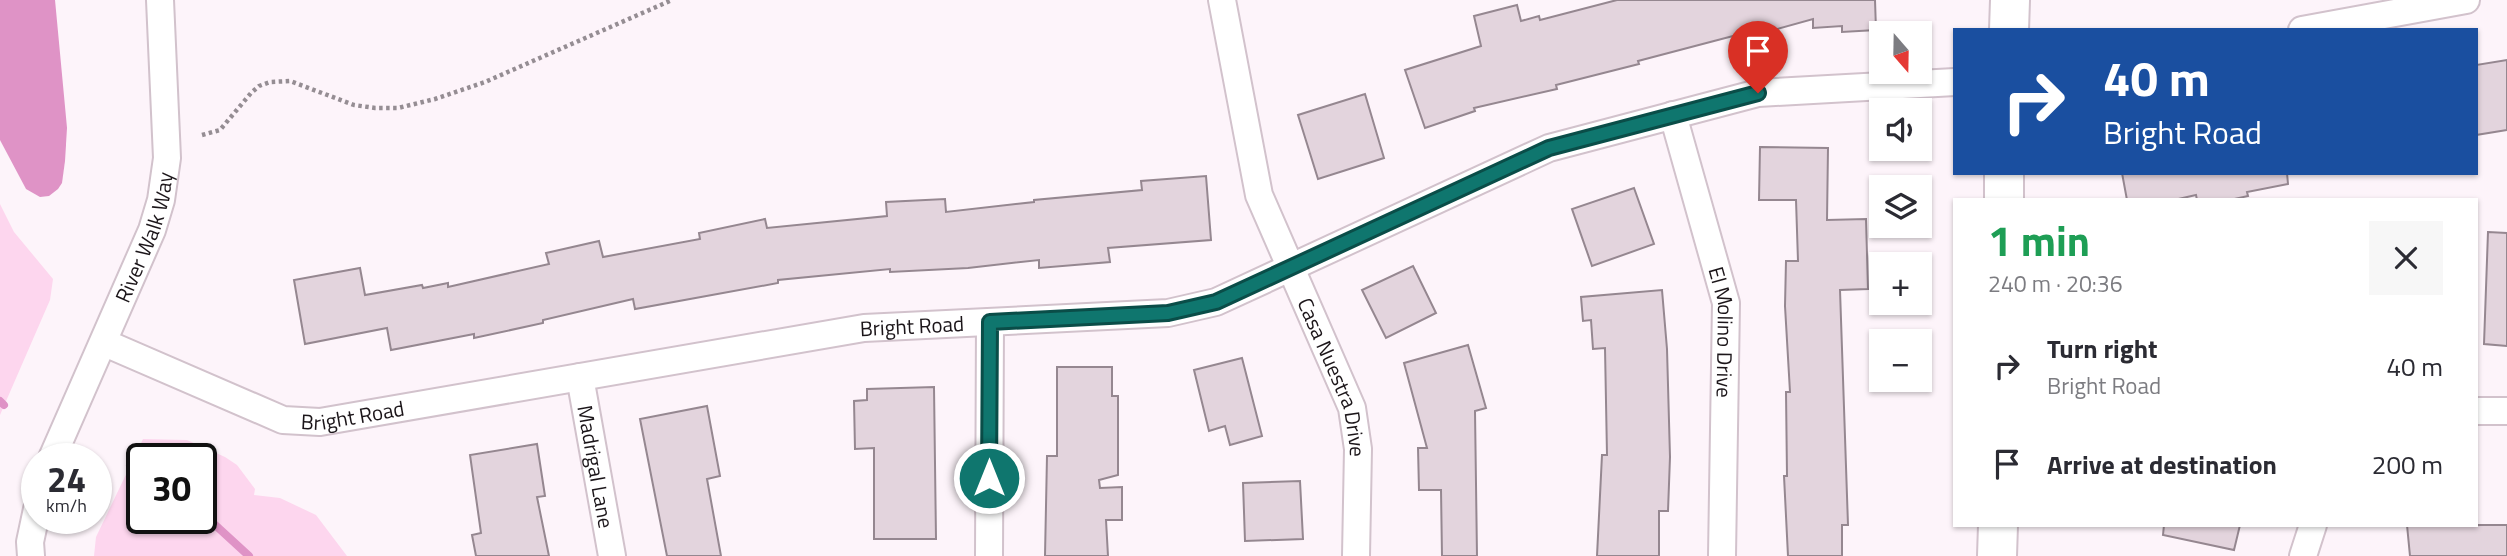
<!DOCTYPE html>
<html lang="en">
<head>
<meta charset="utf-8">
<style>
	body { margin:0; font-family:"Titillium Web",sans-serif; background:#f7f7f7; color:#2b2b33; height:100vh; display:flex; flex-direction:column; font-size:26px; white-space:nowrap }
	* { box-sizing:border-box; margin:0 }
	p { font-size:23px; color:#7c7c81 }
	.icon { flex:none; width:38px; height:38px; fill:none; stroke:currentColor; stroke-width:2; stroke-linecap:round; stroke-linejoin:round }
	.map { position:relative; flex:1; overflow:hidden }
	.drawer { position:absolute; left:1953px; top:198px; width:525px; height:329px; display:flex; flex-direction:column; background:#fff; border-radius:0px; box-shadow:0 2px 5px #0004 }
	.drawer>* { flex:none }
	.banner { position:absolute; left:1953px; top:28px; width:525px; height:147px; border-radius:0px; box-shadow:0 2px 5px #0004; background:#1a4fa0; color:#fff; overflow:hidden }
	.needle { width:46px; rotate:160deg }
	.controls { position:absolute; left:1869px; top:21px; display:grid; gap:14px }
	.controls a { display:grid; place-items:center; width:63px; height:63px; border-radius:0px; background:#fff; box-shadow:0 2px 5px #0004; font-size:35px }
	.speed { position:absolute; left:21px; top:443px; display:flex; gap:14px; font-size:35px; font-weight:700; text-align:center }
	.speed>* { display:grid; place-content:center; width:91px; height:91px; border-radius:50%; background:#fff; box-shadow:0 2px 5px #0004; line-height:1 }
	.speed small { font-size:18px; font-weight:400 }
	.speed .limit { border:4px solid #111; border-radius:10px; background:#fff; color:#111 }
	.pin { position:absolute; display:grid; place-items:center; width:60px; height:60px; color:#fff; margin:-72px -30px; border-radius:50% 50% 50% 0; rotate:-45deg; box-shadow:0 0 7px #0007 }
	.pin .icon { rotate:45deg }
	.me { position:absolute; width:77px; margin:-38px; rotate:0deg; stroke-linejoin:round; filter:drop-shadow(0 0 5px #0008) }
	.turn { display:flex; align-items:center; gap:24px; height:147px; padding:0 35px; font-size:32px }
	.turn .icon { width:91px; height:91px; stroke-width:2.5 }
	.turn b { display:block; font-size:49px; line-height:60px }
	.round { display:grid; place-items:center; flex:none; width:74px; height:74px; border-radius:0px; background:#f7f7f7 }
	.summary { display:flex; align-items:center; justify-content:space-between; height:119px; padding:0 35px }
	h1 { font-size:42px; font-weight:700; line-height:52px; color:#1e9e55 }
	ul { padding:0; list-style:none }
	li { display:flex; align-items:center; gap:21px; height:98px; padding:0 35px }
	li div { flex:1 }
	li b { display:block; font-size:26px }
	li em { font-style:normal }
	.map>svg:first-child { display:block }
</style>
</head>
<body>
<div class="map">
<svg width="2507" height="556" viewBox="0 0 2507 556">
	<rect width="100%" height="100%" fill="#fdf4fa"/>
	<!-- green -->
	<g fill="#fdd6ee" fill-rule="evenodd">
		<path d="M 0,204 L 14,232 L 53,279 L 50,300 L 0,415 Z"/>
		<path d="M 143,439 L 187,440 L 225,457 L 237,465 L 255,489 L 254,495 L 280,498 L 316,515 L 347,556 L 94,556 L 96,537 ZM 142,458 L 201,458 L 201,518 L 142,518 Z"/>
	</g>
	<!-- water -->
	<path fill="#df93c6" d="M 0,0 L 55,0 L 67,128 L 65,161 L 62,183 L 58,189 L 49,196 L 40,197 L 26,189 L 0,140 Z"/>
	<g fill="none" stroke-linecap="round" stroke-linejoin="round">
		<!-- stream -->
		<g stroke="#df93c6" stroke-width="8">
			<path d="M 0,401 L 4,405"/>
			<path d="M 130,465 L 142,470"/>
			<path d="M 201,512 L 249,556"/>
		</g>
	</g>
	<!-- building -->
	<g fill="#e3d4dd" stroke="#958790" stroke-width="2">
		<path d="M 1617,0 L 1875,0 L 1876,30 L 1842,32 L 1842,26 L 1813,28 L 1813,19 L 1734,41 L 1733,36 L 1638,61 L 1639,64 L 1556,85 L 1557,89 L 1474,108 L 1475,111 L 1425,128 L 1405,70 L 1481,46 L 1474,16 L 1517,5 L 1521,21 L 1539,16 L 1540,20 Z"/>
		<path d="M 2507,60 L 2507,130 L 2476,135 L 2476,65 Z"/>
		<path d="M 1365,94 L 1384,158 L 1318,179 L 1298,115 Z"/>
		<path d="M 1760,147 L 1828,148 L 1827,220 L 1866,219 L 1868,289 L 1840,290 L 1848,525 L 1842,525 L 1842,556 L 1788,556 L 1784,476 L 1787,476 L 1786,392 L 1790,392 L 1785,306 L 1786,261 L 1798,261 L 1796,200 L 1759,200 Z"/>
		<path d="M 2122,173 L 2287,173 L 2288,184 L 2247,192 L 2248,196 L 2230,200 L 2197,200 L 2196,195 L 2174,200 L 2127,200 Z"/>
		<path d="M 1206,176 L 1211,240 L 1108,248 L 1110,262 L 1039,268 L 1039,260 L 968,268 L 890,272 L 890,269 L 778,280 L 778,283 L 635,309 L 633,299 L 543,320 L 543,323 L 474,338 L 474,334 L 391,350 L 387,328 L 305,344 L 294,280 L 360,268 L 365,295 L 422,285 L 423,288 L 448,283 L 448,287 L 549,264 L 546,253 L 599,241 L 603,257 L 700,239 L 699,233 L 765,219 L 767,228 L 887,216 L 886,202 L 945,199 L 946,212 L 1034,202 L 1034,200 L 1142,190 L 1141,181 Z"/>
		<path d="M 1634,188 L 1654,244 L 1592,266 L 1572,209 Z"/>
		<path d="M 2488,232 L 2507,233 L 2507,346 L 2484,344 Z"/>
		<path d="M 1413,266 L 1436,313 L 1386,338 L 1362,290 Z"/>
		<path d="M 1662,290 L 1667,349 L 1670,457 L 1668,511 L 1659,511 L 1659,556 L 1597,556 L 1602,455 L 1607,455 L 1605,348 L 1593,349 L 1591,320 L 1583,321 L 1581,297 Z"/>
		<path d="M 1468,345 L 1486,408 L 1475,411 L 1477,556 L 1442,556 L 1441,490 L 1419,490 L 1418,448 L 1427,448 L 1404,363 Z"/>
		<path d="M 1242,358 L 1262,436 L 1230,445 L 1225,426 L 1209,431 L 1194,370 Z"/>
		<path d="M 1057,367 L 1112,367 L 1112,396 L 1118,396 L 1118,475 L 1099,480 L 1100,488 L 1122,487 L 1122,520 L 1106,520 L 1108,556 L 1045,556 L 1047,456 L 1057,456 Z"/>
		<path d="M 934,387 L 936,539 L 874,539 L 874,448 L 855,449 L 854,401 L 867,400 L 867,389 Z"/>
		<path d="M 707,406 L 720,476 L 707,479 L 721,556 L 667,556 L 640,419 Z"/>
		<path d="M 537,444 L 545,496 L 537,497 L 549,556 L 476,556 L 472,535 L 481,533 L 470,455 Z"/>
		<path d="M 1300,481 L 1303,539 L 1245,541 L 1243,483 Z"/>
		<path d="M 2164,525 L 2240,525 L 2234,550 L 2163,535 Z"/>
		<path d="M 2407,525 L 2507,525 L 2507,556 L 2410,556 Z"/>
	</g>
	<g fill="none" stroke-linecap="round" stroke-linejoin="round">
		<!-- street casing -->
		<g stroke="#d2c2cc" stroke-width="30">
			<g id="street">
				<path id="s1" d="M 1222,0 L 1259,195 L 1352,408 L 1358,449 L 1356,556"/>
				<path d="M 2302,30 L 2466,0"/>
				<path id="s2" d="M 1673,115 L 1726,303 L 1722,556"/>
				<path id="s3" d="M 105,343 L 283,420 L 320,422 L 864,328 L 1168,313 L 1216,302 L 1549,148 L 1758,93 L 1955,82"/>
				<path id="s4" d="M 580,377 L 612,556"/>
				<path d="M 2476,411 L 2507,411"/>
				<path id="s5" d="M 52,458 L 152,230 L 161,200 L 167,158 L 160,0"/>
				<path d="M 31,556 L 30,542 L 37,509"/>
				<path d="M 989,556 L 990,322"/>
				<path d="M 2303,556 L 2313,525"/>
			</g>
		</g>
		<!-- secondary casing -->
		<g stroke="#d2c2cc" stroke-width="42">
			<g id="secondary">
				<path d="M 2009,30 L 2010,0"/>
				<path d="M 2004,200 L 2004,173"/>
				<path d="M 1997,556 L 1998,525"/>
			</g>
		</g>
		<!-- path -->
		<path stroke="#958d93" stroke-width="4.5" stroke-dasharray="3.5 3.5" stroke-linecap="butt" d="M 202,135 L 220,130 L 251,93 L 259,86 L 270,82 L 290,81 L 354,105 L 375,108 L 398,108 L 435,99 L 485,82 L 672,0"/>
		<!-- street -->
		<use href="#street" stroke="#fff" stroke-width="26"/>
		<!-- secondary -->
		<use href="#secondary" stroke="#fff" stroke-width="38"/>
	</g>
	<g fill="none" stroke-linecap="round" stroke-linejoin="round">
		<!-- route casing -->
		<g stroke="#0a4d48" stroke-width="18">
			<path id="route" d="M 989,478 L 990,322 L 1168,313 L 1216,302 L 1549,148 L 1758,93"/>
		</g>
		<!-- route -->
		<use href="#route" stroke="#0f766e" stroke-width="12"/>
	</g>
	<g text-anchor="middle" dominant-baseline="central" stroke-width="5" stroke-linejoin="round" paint-order="stroke">
		<!-- street labels -->
		<g font-size="21" fill="#1b1519" stroke="#fff">
			<text stroke="none"><textPath href="#s5" startOffset="240">River Walk Way</textPath></text>
			<text stroke="none"><textPath href="#s3" startOffset="831">Bright Road</textPath></text>
			<text stroke="none"><textPath href="#s2" startOffset="224">El Molino Drive</textPath></text>
			<text stroke="none"><textPath href="#s1" startOffset="396">Casa Nuestra Drive</textPath></text>
			<text stroke="none"><textPath href="#s3" startOffset="264">Bright Road</textPath></text>
			<text stroke="none"><textPath href="#s4" startOffset="91">Madrigal Lane</textPath></text>
		</g>
	</g>
</svg>
<div class="controls">
<a><svg class="needle" viewBox="-14 -14 28 28"><path d="M0-13l5 13h-10z" fill="#e53935"/><path d="M0 13l5-13h-10z" fill="#7c7c81"/></svg></a>
<a><svg class="icon" aria-label="sound" viewBox="0 0 24 24"><path d="M4 9h4l5-4v14l-5-4H4zM17 9q2 3 0 6"/></svg></a>
<a><svg class="icon" aria-label="layers" viewBox="0 0 24 24"><path d="M12 4l9 5-9 5-9-5zM3 14l9 5 9-5"/></svg></a>
<a>+</a>
<a>−</a>
</div>
<div class="speed"><div>24<small>km/h</small></div><div class="limit">30</div></div>
<div class="pin" style="left:1758px;top:93px;background:#d93025"><svg class="icon" aria-label="arrive" viewBox="0 0 24 24"><path d="M6 21V4h12l-3 4 3 4H6"/></svg></div>
<svg class="me" style="left:989px;top:478px" viewBox="-20 -20 40 40"><circle r="17" fill="#0f766e" stroke="#fff" stroke-width="3"/><path d="M0-11L8 9 0 5-8 9z" fill="#fff"/></svg>
<div class="banner">
<div class="turn"><svg class="icon" aria-label="right" viewBox="0 0 24 24"><path d="M7 20v-9h11M14 6l5 5-5 5"/></svg><div><b>40 m</b>Bright Road</div></div>
</div>
<section class="drawer">
<div class="summary"><div><h1>1 min</h1><p>240 m · 20:36</p></div><a class="round"><svg class="icon" aria-label="close" viewBox="0 0 24 24"><path d="M6 6l12 12M18 6L6 18"/></svg></a></div>
<ul>
<li><svg class="icon" aria-label="right" viewBox="0 0 24 24"><path d="M7 20v-9h11M14 6l5 5-5 5"/></svg><div><b>Turn right</b><p>Bright Road</p></div><em>40 m</em></li>
<li><svg class="icon" aria-label="arrive" viewBox="0 0 24 24"><path d="M6 21V4h12l-3 4 3 4H6"/></svg><div><b>Arrive at destination</b></div><em>200 m</em></li>
</ul>
</section>
</div>
</body>
</html>
